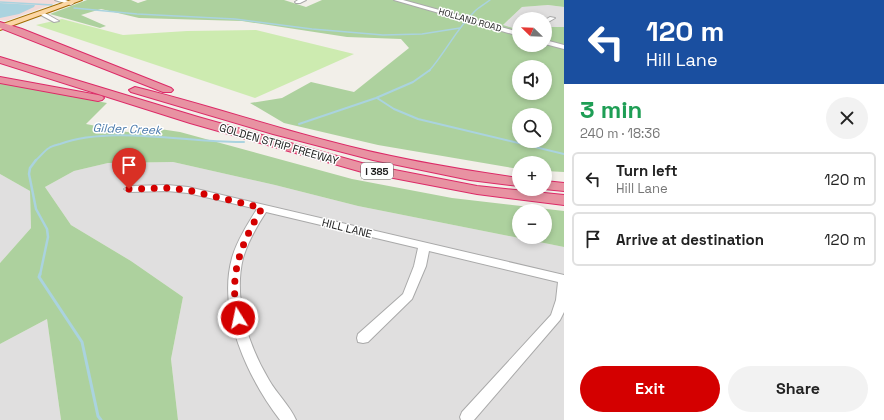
<!DOCTYPE html>
<html lang="en">
<head>
<meta charset="utf-8">
<style>
	body { margin:0; font-family:"Space Grotesk",sans-serif; background:#f2f2f2; color:#222; height:100vh; display:flex; flex-direction:column; font-size:15px; white-space:nowrap }
	* { box-sizing:border-box; margin:0 }
	p { font-size:13px; color:#767676 }
	.icon { flex:none; width:22px; height:22px; fill:none; stroke:currentColor; stroke-width:2; stroke-linecap:round; stroke-linejoin:round }
	.map { position:relative; flex:1; overflow:hidden }
	.details { display:flex; flex-direction:column; background:#fff; width:320px }
	.details>* { flex:none }
	.guide { background:#1a4fa0; color:#fff; overflow:hidden }
	.needle { width:26px; rotate:293deg }
	.tools { position:absolute; left:512px; top:12px; display:grid; gap:8px }
	.tools a { display:grid; place-items:center; width:40px; height:40px; border-radius:50%; background:#fff; box-shadow:0 2px 6px #0003; font-size:20px }
	.pin { position:absolute; display:grid; place-items:center; width:34px; height:34px; color:#fff; margin:-41px -17px; border-radius:50% 50% 50% 0; rotate:-45deg; box-shadow:0 0 4px #0007 }
	.pin .icon { rotate:45deg }
	.me { position:absolute; width:44px; margin:-22px; rotate:350deg; stroke-linejoin:round; filter:drop-shadow(0 0 3px #0008) }
	.turn { display:flex; align-items:center; gap:14px; height:84px; padding:0 16px; font-size:18px }
	.turn .icon { width:52px; height:52px; stroke-width:2.5 }
	.turn b { display:block; font-size:28px; line-height:34px }
	.round { display:grid; place-items:center; flex:none; width:42px; height:42px; border-radius:21px; background:#f2f2f2 }
	.head { display:flex; align-items:center; justify-content:space-between; height:68px; padding:0 16px }
	h1 { font-size:24px; font-weight:700; line-height:30px; color:#1e9e55 }
	.action { display:flex; gap:8px; margin-top:auto; padding:8px 16px }
	.action a { flex:1; height:46px; border-radius:24px; background:#d40000; color:#fff; font-size:16px; font-weight:700; line-height:46px; text-align:center }
	.action a+a { background:#f2f2f2; color:#222 }
	ul { padding:0; list-style:none }
	li { display:flex; align-items:center; gap:12px; height:54px; margin:0 8px 6px; padding:0 8px; border:2px solid #e0e0e0; border-radius:6px }
	li div { flex:1 }
	li b { display:block; font-size:15px }
	li em { font-style:normal }
	main { display:flex; flex:1; min-height:0 }
	.map>svg:first-child { display:block }
</style>
</head>
<body>
<main>
<div class="map">
<svg width="564" height="420" viewBox="0 0 564 420">
	<rect width="100%" height="100%" fill="#f2efe9"/>
	<!-- residential -->
	<g fill="#e0dfdf">
		<path d="M 548,5 L 564,7 L 564,27 L 548,27 L 545,29 L 545,19 L 519,19 L 519,30 L 502,26 L 522,7 Z"/>
		<path d="M 173,162 L 275,185 L 358,206 L 564,247 L 564,420 L 178,420 L 171,359 L 183,297 L 131,261 L 71,225 L 45,187 L 74,171 L 108,163 Z"/>
		<path d="M 0,174 L 30,191 L 31,228 L 0,263 Z"/>
		<path d="M 47,319 L 61,420 L 0,420 L 0,344 Z"/>
	</g>
	<!-- commercial -->
	<path fill="#f2dad9" d="M 0,0 L 64,0 L 6,21 L 0,20 Z"/>
	<!-- grass -->
	<path fill="#cdebb0" d="M 62,19 L 123,35 L 187,31 L 256,30 L 354,54 L 255,98 L 36,25 Z"/>
	<!-- forest -->
	<g fill="#add19e" fill-rule="evenodd">
		<path d="M 87,0 L 131,0 L 138,3 L 147,0 L 284,0 L 306,7 L 322,0 L 398,0 L 404,2 L 406,0 L 564,0 L 564,7 L 548,5 L 522,7 L 503,25 L 519,30 L 519,45 L 545,45 L 545,29 L 548,27 L 564,27 L 564,172 L 545,171 L 545,163 L 519,163 L 519,169 L 378,145 L 284,123 L 250,103 L 282,98 L 311,82 L 354,92 L 409,48 L 401,39 L 347,37 L 242,21 L 139,18 L 101,9 L 81,15 L 106,26 L 100,28 L 50,14 ZM 519,67 L 545,67 L 545,93 L 519,93 ZM 519,115 L 545,115 L 545,141 L 519,141 Z"/>
		<path d="M 0,82 L 107,103 L 86,124 L 127,132 L 160,129 L 180,132 L 352,179 L 452,198 L 564,211 L 564,247 L 358,206 L 275,185 L 173,162 L 108,163 L 74,171 L 45,187 L 71,225 L 131,261 L 183,297 L 171,359 L 178,420 L 61,420 L 47,319 L 0,344 L 0,263 L 31,228 L 30,191 L 0,174 ZM 519,211 L 545,211 L 545,237 L 519,237 Z"/>
	</g>
	<!-- water -->
	<path fill="#aad3df" d="M 0,3 L 35,5 L 34,7 L 19,14 L 0,18 Z"/>
	<g fill="none" stroke-linecap="round" stroke-linejoin="round">
		<!-- stream-far3 -->
		<g stroke="#aad3df" stroke-width="1.5">
			<path d="M 0,2 L 52,5"/>
			<path d="M 74,8 L 137,14 L 235,19 L 312,29 L 383,35 L 422,34 L 460,28"/>
			<path d="M 429,71 C 446,52 456,29 475,11 C 479,7 485,4 490,0"/>
		</g>
		<!-- stream-far2 -->
		<g stroke="#aad3df" stroke-width="2">
			<path d="M 377,98 L 394,109 L 418,119 L 564,154"/>
			<path d="M 299,124 L 376,98 L 413,82 L 430,70"/>
			<path d="M 35,161 C 40,157 44,151 49,148 C 52,146 57,145 60,144 C 112,125 188,143 244,142"/>
		</g>
		<!-- stream-far1 -->
		<path stroke="#aad3df" stroke-width="2.5" d="M 36,160 L 30,168 L 29,174 L 36,209 L 47,229 L 48,237 L 40,275"/>
		<!-- stream -->
		<path stroke="#aad3df" stroke-width="3" d="M 40,274 L 39,277 L 82,342 L 98,416 L 101,420"/>
		<!-- minor casing -->
		<g stroke="#a9a9a9" stroke-width="2">
			<g id="minor">
				<path d="M 55,0 L 65,0 L 74,3 L 71,5 Z"/>
				<path d="M 298,0 L 306,0 L 300,3 L 296,3 L 295,2 Z"/>
				<path d="M 394,0 L 403,0 L 519,32 L 519,36 Z"/>
				<path d="M 39,12 L 43,12 L 59,21 L 54,22 L 39,14 Z"/>
				<path d="M 550,17 L 555,18 L 545,24 L 545,20 Z"/>
				<path d="M 545,40 L 564,45 L 564,49 L 545,44 Z"/>
				<path d="M 167,185 L 188,187 L 564,275 L 564,312 L 560,320 L 474,420 L 461,420 L 460,417 L 462,412 L 551,315 L 556,300 L 558,282 L 429,251 L 426,266 L 412,299 L 368,342 L 363,343 L 358,342 L 357,338 L 358,334 L 403,294 L 414,266 L 418,248 L 266,212 C 257,226 248,241 243,258 C 233,299 248,345 269,380 C 277,394 290,406 296,420 L 280,420 C 248,378 217,313 232,258 C 237,241 247,225 257,209 L 188,193 L 167,191 L 129,192 L 124,189 L 129,186 Z"/>
			</g>
		</g>
		<!-- major casing -->
		<g stroke="#a06b00" stroke-width="2">
			<path id="major" d="M 71,0 L 82,0 L 0,30 L 0,25 Z"/>
		</g>
		<!-- highway casing -->
		<g stroke="#dc2a67" stroke-width="2">
			<g id="highway">
				<path d="M 0,22 L 22,29 L 171,88 L 173,90 L 171,92 L 163,92 L 0,28 Z"/>
				<path d="M 0,57 L 198,117 L 369,165 L 477,186 L 564,195 L 564,205 L 477,194 L 362,172 L 190,123 L 0,63 Z"/>
				<path d="M 0,77 L 98,95 L 102,96 L 104,98 L 102,100 L 98,101 L 0,83 Z"/>
				<path d="M 135,87 C 200,103 263,124 328,141 C 391,158 455,169 519,178 L 519,186 L 470,180 L 373,160 L 273,134 L 131,92 L 129,90 Z"/>
				<path d="M 545,181 L 564,183 L 564,191 L 544,189 Z"/>
			</g>
		</g>
		<!-- minor -->
		<use href="#minor" fill="#fff" fill-rule="evenodd"/>
		<!-- major -->
		<use href="#major" fill="#fcd6a4" fill-rule="evenodd"/>
		<!-- highway -->
		<use href="#highway" fill="#e892a2" fill-rule="evenodd"/>
	</g>
	<g fill="none" stroke-linecap="round" stroke-linejoin="round">
		<!-- route -->
		<path stroke="#d40000" stroke-width="7" stroke-dasharray="0 12.6" d="M 129,189 L 167,188 L 188,190 L 262,208 C 241,244 228,275 238,318"/>
	</g>
	<g text-anchor="middle" dominant-baseline="central" stroke-width="3" stroke-linejoin="round" paint-order="stroke">
		<!-- far-street labels -->
		<g font-size="9" fill="#222" stroke="#fff">
			<text transform="translate(470 20) rotate(16)">HOLLAND ROAD</text>
		</g>
		<!-- shield labels -->
		<rect fill="#fff" stroke="#646464" stroke-width="1" x="361" y="163" width="32" height="16" rx="3"/>
		<g font-size="10" font-weight="bold" fill="#222">
			<text x="377" y="171">I 385</text>
		</g>
		<!-- street labels -->
		<g font-size="11" fill="#222" stroke="#fff">
			<text transform="translate(279 144) rotate(16)">GOLDEN STRIP FREEWAY</text>
			<text transform="translate(347 228) rotate(14)">HILL LANE</text>
		</g>
		<!-- water labels -->
		<g font-size="12" font-style="italic" fill="#4a7aab" stroke="#fff">
			<text transform="translate(127 129) rotate(2)">Gilder Creek</text>
		</g>
	</g>
</svg>
<div class="tools">
<a><svg class="needle" viewBox="-14 -14 28 28"><path d="M0-13l5 13h-10z" fill="#e53935"/><path d="M0 13l5-13h-10z" fill="#767676"/></svg></a>
<a><svg class="icon" aria-label="sound" viewBox="0 0 24 24"><path d="M4 9h4l5-4v14l-5-4H4zM17 9q2 3 0 6"/></svg></a>
<a><svg class="icon" aria-label="search" viewBox="0 0 24 24"><circle cx="10" cy="10" r="6"/><path d="M15 15l6 6"/></svg></a>
<a>+</a>
<a>−</a>
</div>
<div class="pin" style="left:129px;top:189px;background:#d93025"><svg class="icon" aria-label="arrive" viewBox="0 0 24 24"><path d="M6 21V4h12l-3 4 3 4H6"/></svg></div>
<svg class="me" style="left:238px;top:318px" viewBox="-20 -20 40 40"><circle r="17" fill="#d40000" stroke="#fff" stroke-width="3"/><path d="M0-11L8 9 0 5-8 9z" fill="#fff"/></svg>
</div>
<section class="details">
<div class="guide">
<div class="turn"><svg class="icon" aria-label="left" viewBox="0 0 24 24"><path d="M17 20v-9H6M10 6l-5 5 5 5"/></svg><div><b>120 m</b>Hill Lane</div></div>
</div>
<div class="head"><div><h1>3 min</h1><p>240 m · 18:36</p></div><a class="round"><svg class="icon" aria-label="close" viewBox="0 0 24 24"><path d="M6 6l12 12M18 6L6 18"/></svg></a></div>
<ul>
<li><svg class="icon" aria-label="left" viewBox="0 0 24 24"><path d="M17 20v-9H6M10 6l-5 5 5 5"/></svg><div><b>Turn left</b><p>Hill Lane</p></div><em>120 m</em></li>
<li><svg class="icon" aria-label="arrive" viewBox="0 0 24 24"><path d="M6 21V4h12l-3 4 3 4H6"/></svg><div><b>Arrive at destination</b></div><em>120 m</em></li>
</ul>
<div class="action"><a>Exit</a><a>Share</a></div>
</section>
</main>
</body>
</html>
